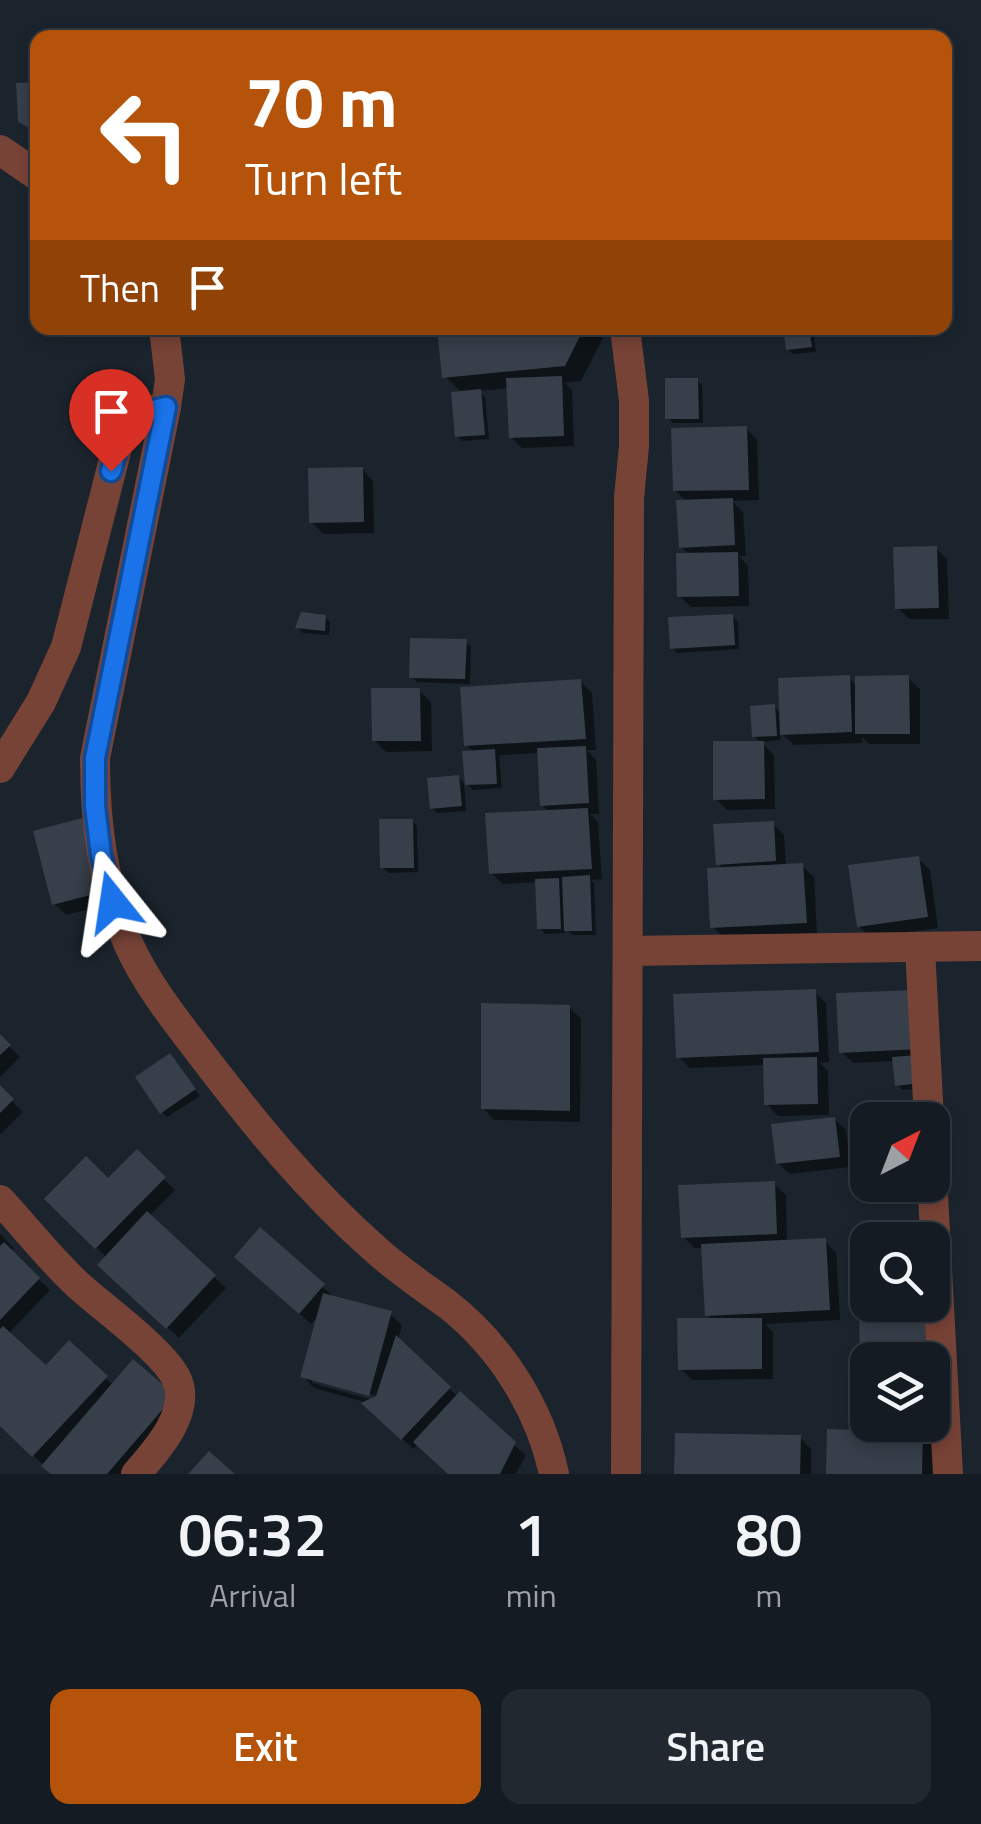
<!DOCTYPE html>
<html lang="en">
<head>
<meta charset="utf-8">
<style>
	body { margin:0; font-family:"Titillium Web",sans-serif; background:#21282f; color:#f1f3f6; height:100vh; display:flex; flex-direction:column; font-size:38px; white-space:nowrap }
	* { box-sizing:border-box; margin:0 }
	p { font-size:32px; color:#9da1a5 }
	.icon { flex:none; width:55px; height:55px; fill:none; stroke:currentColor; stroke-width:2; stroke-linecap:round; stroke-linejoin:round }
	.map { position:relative; height:1474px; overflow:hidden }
	.details { display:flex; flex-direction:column; background:#141b22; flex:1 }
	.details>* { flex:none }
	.top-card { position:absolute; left:30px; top:30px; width:922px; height:305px; border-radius:20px; box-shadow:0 5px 15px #0003,0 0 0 2px #333940; background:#b45309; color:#fff; overflow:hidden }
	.needle { width:65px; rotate:42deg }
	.controls { position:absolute; left:850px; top:1102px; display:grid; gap:20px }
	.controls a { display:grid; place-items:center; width:100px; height:100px; border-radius:20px; background:#141b22; box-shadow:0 5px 15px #0003,0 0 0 2px #333940; font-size:50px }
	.pin { position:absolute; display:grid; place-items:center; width:85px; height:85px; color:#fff; margin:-102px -42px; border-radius:50% 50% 50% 0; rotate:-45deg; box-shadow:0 0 10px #0007 }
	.pin .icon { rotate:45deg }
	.me { position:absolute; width:110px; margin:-55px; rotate:345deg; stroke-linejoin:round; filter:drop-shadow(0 0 8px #0008) }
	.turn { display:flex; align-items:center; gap:35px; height:210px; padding:0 50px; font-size:45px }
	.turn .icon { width:130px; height:130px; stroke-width:2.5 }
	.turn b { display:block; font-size:70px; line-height:85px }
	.then { display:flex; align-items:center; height:95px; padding:0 50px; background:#0003; gap:20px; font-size:38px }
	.eta { display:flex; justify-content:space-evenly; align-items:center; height:170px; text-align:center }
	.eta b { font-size:60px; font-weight:600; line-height:70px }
	.primary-button { display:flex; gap:20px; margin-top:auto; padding:20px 50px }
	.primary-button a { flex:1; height:115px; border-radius:20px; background:#b45309; color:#fff; font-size:40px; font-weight:600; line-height:115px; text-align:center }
	.primary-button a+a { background:#21282f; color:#f1f3f6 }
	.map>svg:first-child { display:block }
</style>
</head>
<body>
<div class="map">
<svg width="981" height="1474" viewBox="0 0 981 1474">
	<rect width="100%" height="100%" fill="#1b242d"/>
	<!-- shadow -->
	<g fill="#0007" fill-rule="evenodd">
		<path d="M 440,328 L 608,328 L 581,381 L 565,383 L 572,390 L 574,446 L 522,448 L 511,437 L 509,388 L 479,391 L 485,397 L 489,439 L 462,441 L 457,436 L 462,393 L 445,376 Z"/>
		<path d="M 786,328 L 813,328 L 816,352 L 793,354 L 788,349 Z"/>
		<path d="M 697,380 L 702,386 L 703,423 L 673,423 L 668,418 Z"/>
		<path d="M 746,428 L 757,440 L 759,500 L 732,501 L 743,512 L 746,556 L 739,556 L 748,566 L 749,606 L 691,607 L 679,596 L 690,555 L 681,547 L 687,502 L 675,490 Z"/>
		<path d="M 362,469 L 373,481 L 374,533 L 323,534 L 312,522 Z"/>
		<path d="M 936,548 L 947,559 L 949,619 L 909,619 L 898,608 Z"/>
		<path d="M 732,616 L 738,622 L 739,649 L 677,653 L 672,648 Z"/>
		<path d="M 325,617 L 330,622 L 329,635 L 303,633 L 298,628 Z"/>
		<path d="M 466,642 L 471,647 L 470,684 L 417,682 L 412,677 Z"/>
		<path d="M 849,678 L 857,686 L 908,678 L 920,689 L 920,744 L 869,744 L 862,737 L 862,743 L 794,745 L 780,732 L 781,740 L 761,742 L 774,755 L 775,809 L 727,810 L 716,799 L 762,744 L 754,736 L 774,707 L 782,715 Z"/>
		<path d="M 580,681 L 592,693 L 596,750 L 587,750 L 596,760 L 599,814 L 590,814 L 598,822 L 602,879 L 591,880 L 594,883 L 596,935 L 572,935 L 565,928 L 565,933 L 545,934 L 540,928 L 538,882 L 503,884 L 491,873 L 550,813 L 542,805 L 540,753 L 499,755 L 502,788 L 473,790 L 468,784 L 474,753 L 467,745 Z"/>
		<path d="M 419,691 L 431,702 L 432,751 L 386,752 L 374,740 Z"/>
		<path d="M 458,777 L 464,783 L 466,811 L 437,813 L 432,808 Z"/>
		<path d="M 412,821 L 417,826 L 418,872 L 388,873 L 383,867 Z"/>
		<path d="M 773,824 L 784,835 L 786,867 L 802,866 L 814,877 L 817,933 L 724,938 L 713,927 L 724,869 L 718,864 Z"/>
		<path d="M 36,832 L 112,903 L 66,915 L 55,904 Z"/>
		<path d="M 918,859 L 930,870 L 938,928 L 870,937 L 859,926 Z"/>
		<path d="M 815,992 L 826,1003 L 829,1062 L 820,1063 L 828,1071 L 829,1115 L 778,1116 L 767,1104 L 766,1065 L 690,1068 L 679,1057 Z"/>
		<path d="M 916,992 L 926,1088 L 902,1090 L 897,1084 L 895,1061 L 853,1063 L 842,1052 Z"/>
		<path d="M 569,1007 L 581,1019 L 580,1122 L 494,1120 L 483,1108 Z"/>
		<path d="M 0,1037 L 20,1057 L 0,1077 Z"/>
		<path d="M 175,1061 L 200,1096 L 167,1117 L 162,1112 Z"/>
		<path d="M 0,1089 L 23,1112 L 0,1135 Z"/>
		<path d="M 834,1119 L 846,1130 L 850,1167 L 790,1174 L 778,1163 Z"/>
		<path d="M 137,1153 L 175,1190 L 149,1216 L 226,1288 L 179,1338 L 100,1265 L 107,1258 L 47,1199 L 108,1182 Z"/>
		<path d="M 774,1184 L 786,1195 L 787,1242 L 825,1241 L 836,1252 L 840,1320 L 765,1324 L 773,1332 L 773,1379 L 692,1380 L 680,1368 L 714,1321 L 708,1315 L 704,1248 L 695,1248 L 683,1237 Z"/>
		<path d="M 260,1230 L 336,1299 L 390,1314 L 402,1325 L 398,1340 L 458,1397 L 526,1455 L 516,1474 L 450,1474 L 418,1444 L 413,1449 L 365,1404 L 368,1403 L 314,1388 L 303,1376 L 319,1315 L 311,1324 L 248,1268 ZM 312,1378 L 381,1397 L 380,1402 L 312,1383 Z"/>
		<path d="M 0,1234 L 14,1248 L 10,1252 L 50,1290 L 8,1334 L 46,1368 L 69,1343 L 113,1385 L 173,1397 L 128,1474 L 53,1474 L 0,1424 Z"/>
		<path d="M 922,1434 L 933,1445 L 933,1474 L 829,1474 Z"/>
		<path d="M 800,1438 L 811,1449 L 811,1474 L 677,1474 Z"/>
	</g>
	<!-- building -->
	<g fill="#363f4a">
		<path d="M 38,82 L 38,132 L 18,122 L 16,83 Z"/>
		<path d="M 437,328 L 584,328 L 565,366 L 442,378 Z"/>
		<path d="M 783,328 L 809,328 L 812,347 L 786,350 Z"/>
		<path d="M 562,376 L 564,436 L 509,438 L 506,378 Z"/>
		<path d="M 665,378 L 698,378 L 699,419 L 665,419 Z"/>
		<path d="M 481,389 L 485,435 L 455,437 L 451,392 Z"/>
		<path d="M 747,426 L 749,490 L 673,491 L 671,428 Z"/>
		<path d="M 363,467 L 364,522 L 309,523 L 308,468 Z"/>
		<path d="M 733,498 L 735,545 L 679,548 L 676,500 Z"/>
		<path d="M 937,546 L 939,608 L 895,609 L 893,547 Z"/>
		<path d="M 738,552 L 739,596 L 677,597 L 676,553 Z"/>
		<path d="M 301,612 L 326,615 L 325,631 L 295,628 Z"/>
		<path d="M 733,614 L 735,645 L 670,649 L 668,617 Z"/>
		<path d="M 410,638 L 467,639 L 465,679 L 409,678 Z"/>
		<path d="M 850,675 L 852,732 L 780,735 L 778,678 Z"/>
		<path d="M 909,675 L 910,734 L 855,734 L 855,676 Z"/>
		<path d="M 581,679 L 586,739 L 464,746 L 460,687 Z"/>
		<path d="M 371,688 L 420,688 L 421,741 L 372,741 Z"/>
		<path d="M 775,704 L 777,736 L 752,737 L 750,706 Z"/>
		<path d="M 713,741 L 764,741 L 765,799 L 713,800 Z"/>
		<path d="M 586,746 L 589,803 L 540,806 L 537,748 Z"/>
		<path d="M 495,749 L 497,784 L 465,785 L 462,751 Z"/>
		<path d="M 459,775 L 462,806 L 430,809 L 427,778 Z"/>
		<path d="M 588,808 L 592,869 L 489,874 L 485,813 Z"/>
		<path d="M 82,818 L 102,892 L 52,905 L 33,831 Z"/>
		<path d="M 379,819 L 413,819 L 414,868 L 380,868 Z"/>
		<path d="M 774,821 L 776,861 L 716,865 L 713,824 Z"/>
		<path d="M 919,856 L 928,917 L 857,927 L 848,865 Z"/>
		<path d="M 803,863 L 807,923 L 710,928 L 707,868 Z"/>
		<path d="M 590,875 L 592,931 L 564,931 L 562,877 Z"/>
		<path d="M 559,878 L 561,929 L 537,929 L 535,879 Z"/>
		<path d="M 816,989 L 819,1052 L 676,1058 L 673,994 Z"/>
		<path d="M 917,990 L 920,1049 L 839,1053 L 836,993 Z"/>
		<path d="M 481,1003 L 570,1005 L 570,1111 L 481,1109 Z"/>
		<path d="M 0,1034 L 11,1045 L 0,1055 Z"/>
		<path d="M 170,1053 L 196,1089 L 160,1114 L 135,1077 Z"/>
		<path d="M 919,1055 L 922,1083 L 895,1086 L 892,1057 Z"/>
		<path d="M 817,1057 L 818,1104 L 764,1105 L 763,1058 Z"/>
		<path d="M 0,1085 L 14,1099 L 0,1113 Z"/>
		<path d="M 835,1117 L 840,1157 L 776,1164 L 771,1124 Z"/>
		<path d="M 137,1149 L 166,1177 L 95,1249 L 44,1199 L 86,1156 L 108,1178 Z"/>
		<path d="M 775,1181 L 777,1234 L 681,1238 L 678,1185 Z"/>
		<path d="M 147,1211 L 216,1275 L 166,1329 L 97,1265 Z"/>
		<path d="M 260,1227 L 325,1284 L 299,1314 L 234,1257 Z"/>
		<path d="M 917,1231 L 918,1240 L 868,1240 L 868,1287 L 865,1287 L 859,1238 Z"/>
		<path d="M 826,1238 L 830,1310 L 705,1316 L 701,1244 Z"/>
		<path d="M 4,1242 L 40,1278 L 0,1320 L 0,1246 Z"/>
		<path d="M 323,1293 L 392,1311 L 369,1396 L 300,1377 Z"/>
		<path d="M 859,1299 L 868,1299 L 868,1305 L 925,1305 L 926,1360 L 868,1360 L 868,1374 L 860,1374 Z"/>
		<path d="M 677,1318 L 762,1318 L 762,1369 L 678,1370 Z"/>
		<path d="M 3,1326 L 46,1365 L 69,1340 L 108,1376 L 32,1457 L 0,1426 L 0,1329 Z"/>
		<path d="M 396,1335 L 451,1387 L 401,1440 L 361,1403 L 376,1396 Z"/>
		<path d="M 133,1359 L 175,1395 L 107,1474 L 51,1474 L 41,1466 Z"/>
		<path d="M 460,1391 L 516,1442 L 500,1474 L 448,1474 L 413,1442 Z"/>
		<path d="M 827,1429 L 923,1432 L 922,1474 L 826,1474 Z"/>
		<path d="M 675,1433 L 801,1435 L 800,1474 L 674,1474 Z"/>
		<path d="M 209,1451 L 235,1474 L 188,1474 Z"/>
	</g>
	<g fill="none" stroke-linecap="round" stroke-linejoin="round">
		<!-- minor -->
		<g stroke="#784337" stroke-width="30">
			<path d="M 0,150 L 38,176"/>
			<path d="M 164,328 L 170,379 L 166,407 L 95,758 C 95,822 102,883 128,943 C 146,983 172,1016 199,1051 C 253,1122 307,1189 375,1249 C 397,1269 422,1286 447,1304 C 500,1345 540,1408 554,1474"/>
			<path d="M 625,328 L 634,401 L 634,446 L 629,498 L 626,1474"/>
			<path d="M 0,768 L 41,702 L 66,647 L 120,436 C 133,420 145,410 166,407"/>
			<path d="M 920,948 L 929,1120"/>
			<path d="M 628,951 L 981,946"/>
			<path d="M 932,1177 L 948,1474"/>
			<path d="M 0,1200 C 26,1228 50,1259 78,1285 C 102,1307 166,1353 177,1380 C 191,1413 156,1451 136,1474"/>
		</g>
	</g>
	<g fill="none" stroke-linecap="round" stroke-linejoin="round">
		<!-- route casing -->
		<g stroke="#114b97" stroke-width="25">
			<path id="route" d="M 111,471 C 120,436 126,414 166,407 L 95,758 L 95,806 L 101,855 L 113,902"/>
		</g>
		<!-- route -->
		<use href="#route" stroke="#1a73e8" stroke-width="18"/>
	</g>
</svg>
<div class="controls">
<a><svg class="needle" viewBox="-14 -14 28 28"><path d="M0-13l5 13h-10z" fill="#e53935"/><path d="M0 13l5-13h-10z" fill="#9da1a5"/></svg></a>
<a><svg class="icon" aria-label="search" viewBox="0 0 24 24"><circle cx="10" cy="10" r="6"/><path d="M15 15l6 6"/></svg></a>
<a><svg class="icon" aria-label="layers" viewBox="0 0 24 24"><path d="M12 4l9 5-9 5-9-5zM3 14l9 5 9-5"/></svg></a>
</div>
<div class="pin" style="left:111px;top:471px;background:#d93025"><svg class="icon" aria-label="arrive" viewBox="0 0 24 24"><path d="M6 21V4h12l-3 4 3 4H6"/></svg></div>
<svg class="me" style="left:113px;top:902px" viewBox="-20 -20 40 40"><path d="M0-17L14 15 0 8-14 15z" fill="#1a73e8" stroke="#fff" stroke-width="4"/></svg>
<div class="top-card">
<div class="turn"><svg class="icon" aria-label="left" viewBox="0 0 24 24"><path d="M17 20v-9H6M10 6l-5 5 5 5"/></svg><div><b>70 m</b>Turn left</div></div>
<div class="then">Then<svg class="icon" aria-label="arrive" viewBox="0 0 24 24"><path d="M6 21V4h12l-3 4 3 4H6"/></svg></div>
</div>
</div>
<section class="details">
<div class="eta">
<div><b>06:32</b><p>Arrival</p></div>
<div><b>1</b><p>min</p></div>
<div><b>80</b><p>m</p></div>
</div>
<div class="primary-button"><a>Exit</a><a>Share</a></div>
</section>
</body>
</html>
